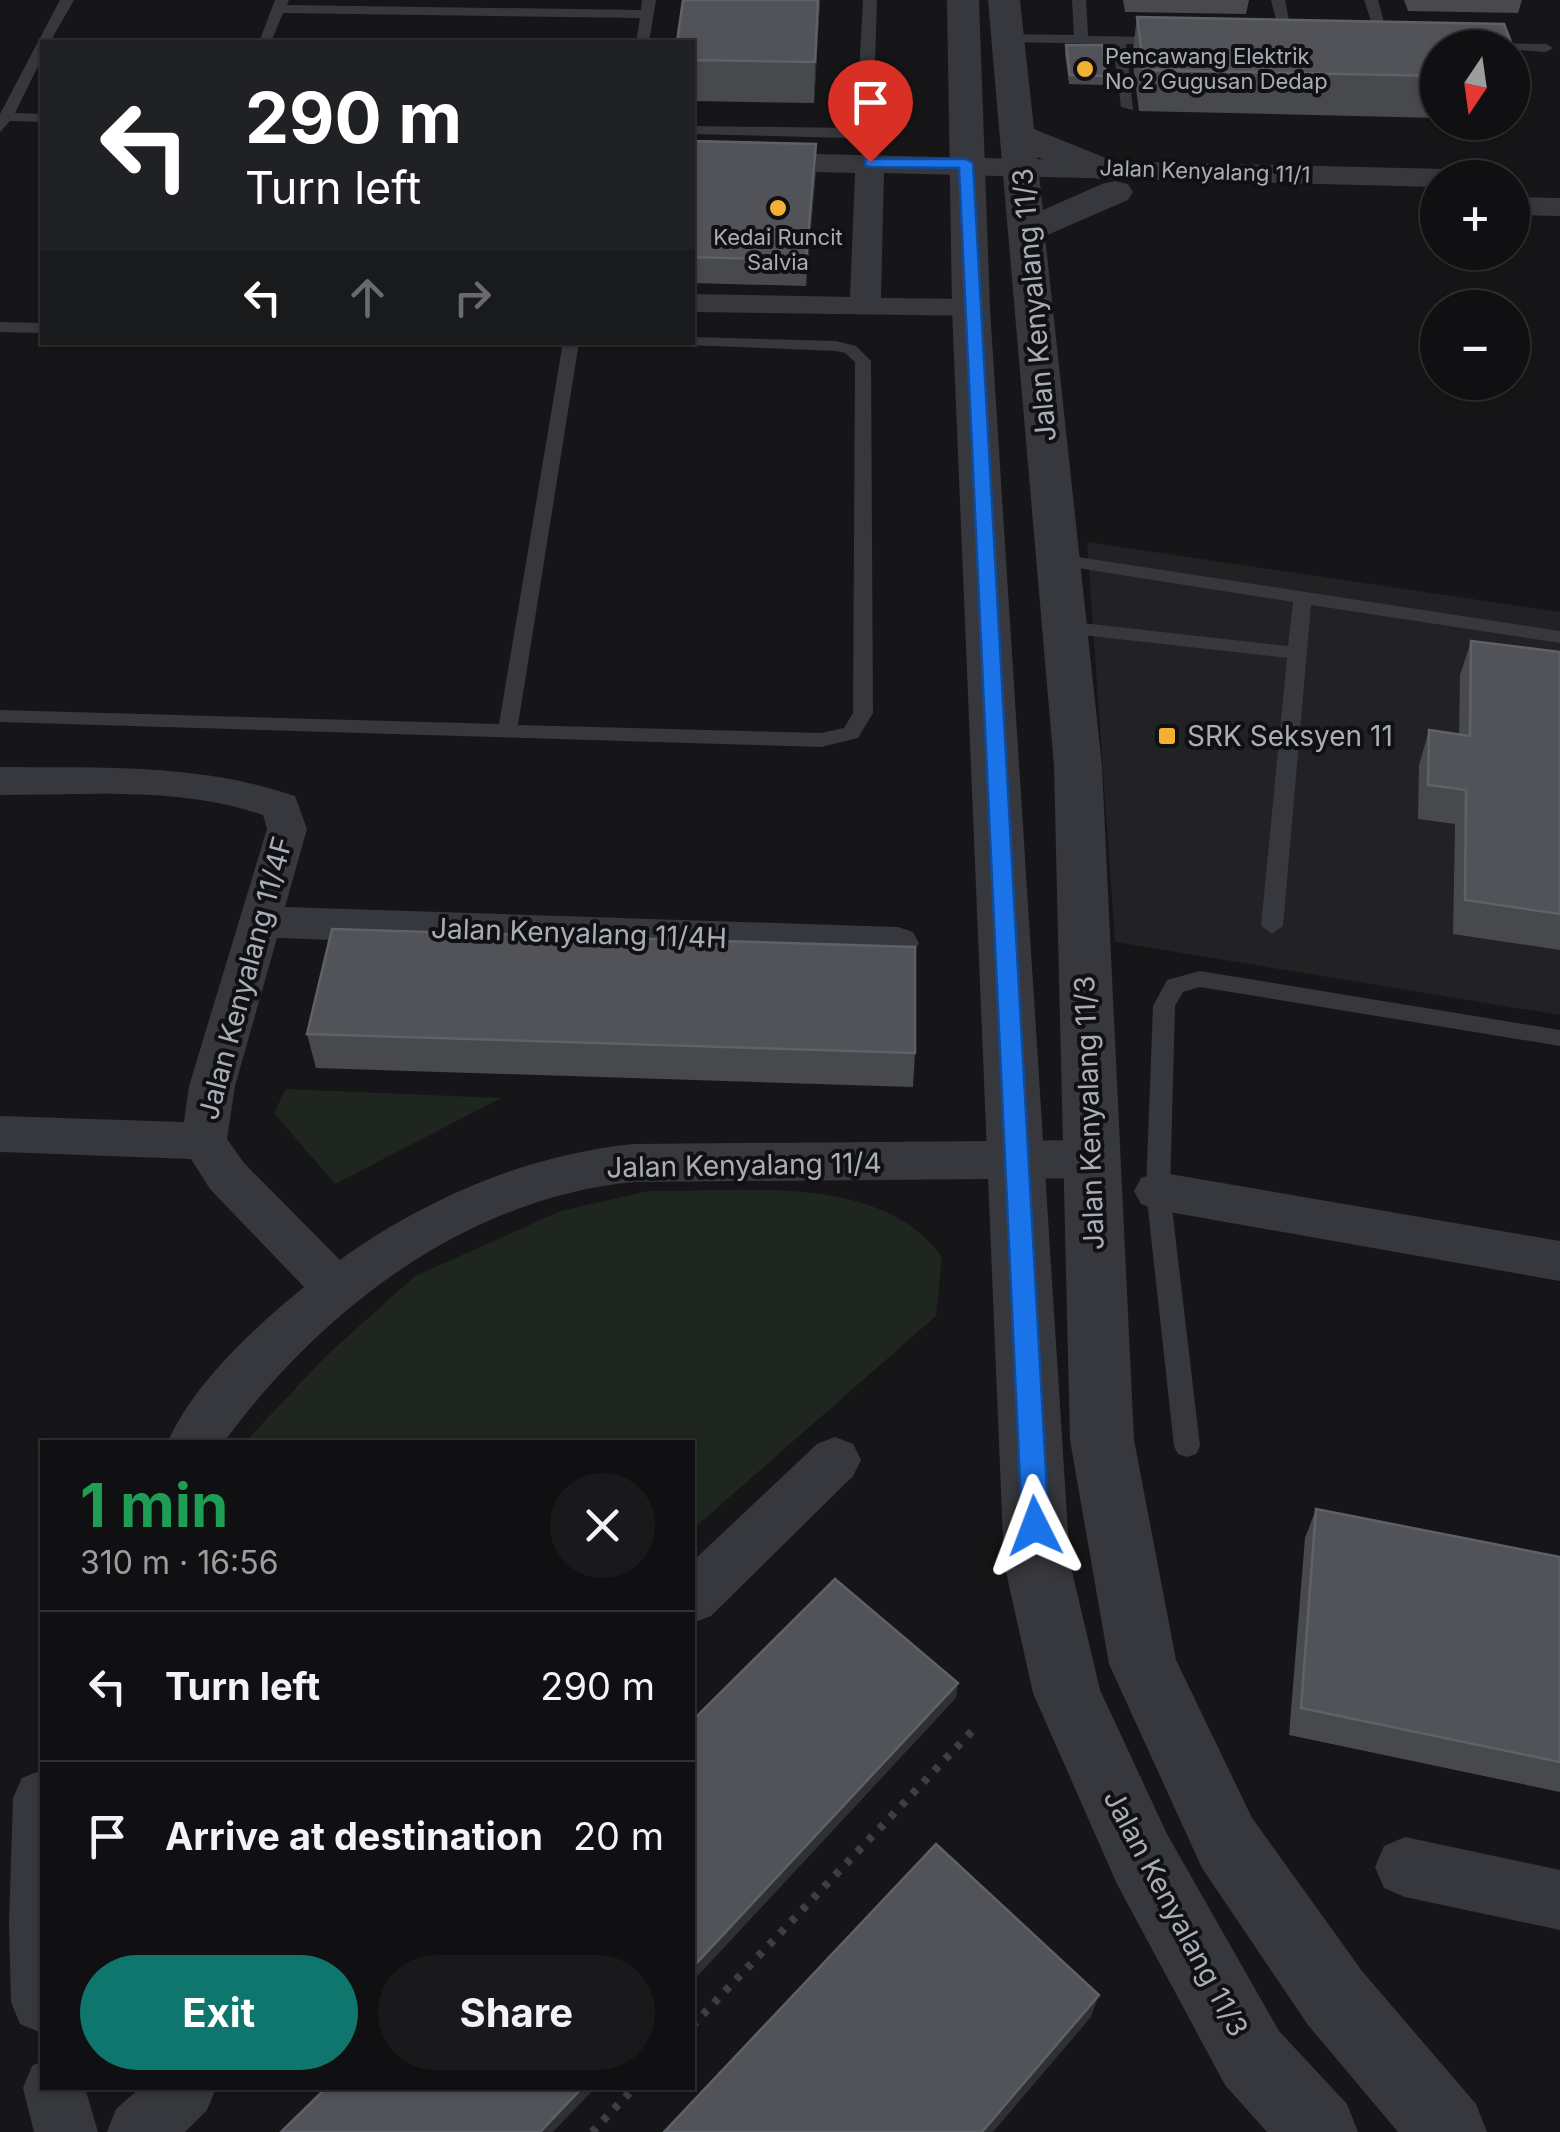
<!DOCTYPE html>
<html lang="en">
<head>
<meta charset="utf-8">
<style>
	body { margin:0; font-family:Inter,sans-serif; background:#19191b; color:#f1f3f6; height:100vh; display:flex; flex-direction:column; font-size:38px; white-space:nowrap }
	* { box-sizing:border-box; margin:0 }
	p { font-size:32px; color:#9c9d9f }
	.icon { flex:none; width:55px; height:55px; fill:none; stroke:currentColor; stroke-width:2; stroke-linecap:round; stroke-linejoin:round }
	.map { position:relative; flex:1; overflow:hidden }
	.details { position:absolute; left:40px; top:1440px; width:655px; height:650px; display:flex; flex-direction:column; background:#101012; border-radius:0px; box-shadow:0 2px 8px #0004,0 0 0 2px #303032 }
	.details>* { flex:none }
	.guide { position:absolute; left:40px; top:40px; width:655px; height:305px; border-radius:0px; box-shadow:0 2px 8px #0004,0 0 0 2px #303032; background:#202124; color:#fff; overflow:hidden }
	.needle { width:65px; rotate:193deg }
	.fabs { position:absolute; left:1420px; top:30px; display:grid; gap:20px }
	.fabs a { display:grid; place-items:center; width:110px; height:110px; border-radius:50%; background:#101012; box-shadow:0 2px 8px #0004,0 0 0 2px #303032; font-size:50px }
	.pin { position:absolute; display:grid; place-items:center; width:85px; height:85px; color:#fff; margin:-102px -42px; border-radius:50% 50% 50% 0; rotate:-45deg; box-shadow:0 0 10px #0007 }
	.pin .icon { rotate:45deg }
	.me { position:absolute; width:110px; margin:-55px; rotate:357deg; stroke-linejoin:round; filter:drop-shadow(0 0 8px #0008) }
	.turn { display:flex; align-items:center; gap:35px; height:210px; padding:0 40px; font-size:45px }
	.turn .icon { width:130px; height:130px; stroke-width:2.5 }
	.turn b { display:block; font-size:70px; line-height:85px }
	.lanes { display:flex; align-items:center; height:95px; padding:0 40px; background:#0003; justify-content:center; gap:50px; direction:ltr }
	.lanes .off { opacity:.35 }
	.round { display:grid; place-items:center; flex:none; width:105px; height:105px; border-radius:52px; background:#19191b }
	.headline { display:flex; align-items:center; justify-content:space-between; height:170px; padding:0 40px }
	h1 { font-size:60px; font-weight:700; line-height:75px; color:#1e9e55 }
	.cta { display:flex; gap:20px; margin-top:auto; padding:20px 40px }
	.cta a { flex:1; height:115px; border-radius:60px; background:#0f766e; color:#fff; font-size:40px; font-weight:700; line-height:115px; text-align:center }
	.cta a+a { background:#19191b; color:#f1f3f6 }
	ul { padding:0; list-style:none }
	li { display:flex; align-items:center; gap:30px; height:150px; padding:0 40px; border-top:2px solid #303032 }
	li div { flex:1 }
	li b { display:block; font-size:38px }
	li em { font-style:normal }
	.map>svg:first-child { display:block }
</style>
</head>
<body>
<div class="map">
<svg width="1560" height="2132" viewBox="0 0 1560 2132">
	<rect width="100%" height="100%" fill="#161618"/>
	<!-- built -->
	<path fill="#222225" d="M 1087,542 L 1560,612 L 1560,1015 L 1115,942 Z"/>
	<!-- green -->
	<g fill="#1e261f">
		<path d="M 286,1089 L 501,1098 L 335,1184 L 274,1113 Z"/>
		<path d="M 648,1191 C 740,1192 882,1172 942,1257 L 936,1316 L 693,1529 L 692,1442 L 245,1442 L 326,1356 L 415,1276 L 561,1211 Z"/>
	</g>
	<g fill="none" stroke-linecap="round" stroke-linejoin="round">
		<!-- path -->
		<g stroke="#3d3f44" stroke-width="8" stroke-dasharray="6 10" stroke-linecap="butt">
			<path d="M 692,2026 L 973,1730"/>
			<path d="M 592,2132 L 634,2088"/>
		</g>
		<!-- service -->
		<g fill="#37383d" fill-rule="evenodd">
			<path d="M 60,0 L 74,0 L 50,42 L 42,42 L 42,58 L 15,113 L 42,114 L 42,122 L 10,121 L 0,132 L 0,114 Z"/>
			<path d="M 275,0 L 289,0 L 287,5 L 641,10 L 642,0 L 656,0 L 649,42 L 636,42 L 640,18 L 283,13 L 271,42 L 259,42 Z"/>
			<path d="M 863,0 L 877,0 L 873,123 L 866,134 L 847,138 L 692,134 L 692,126 L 856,128 Z"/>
			<path d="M 1072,0 L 1086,0 L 1088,36 L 1162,37 L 1169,41 L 1162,45 L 1126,44 L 1133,110 L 1121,107 L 1113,44 L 1006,42 L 999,38 L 1006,34 L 1074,35 Z"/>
			<path d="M 1271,0 L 1285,0 L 1294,46 L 1282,43 Z"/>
			<path d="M 1364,0 L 1378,0 L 1391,48 L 1379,45 Z"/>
			<path d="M 1484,43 L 1546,44 L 1553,48 L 1546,52 L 1477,47 Z"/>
			<path d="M 0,322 L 42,323 L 42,333 L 0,332 Z"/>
			<path d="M 692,337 L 836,341 L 856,346 L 871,361 L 873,713 L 858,738 L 821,747 L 0,722 L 0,710 L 499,724 L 563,342 L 579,342 L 518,725 L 821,733 L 844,728 L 853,713 L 855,362 L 845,353 L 836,351 L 686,345 L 684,342 L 692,342 Z"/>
			<path d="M 1058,554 L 1560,631 L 1560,643 L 1311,605 L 1283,926 L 1272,934 L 1261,926 L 1287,658 L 1064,633 L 1055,627 L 1064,621 L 1288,646 L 1293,602 L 1052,564 L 1049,560 Z"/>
			<path d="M 1200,971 L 1560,1030 L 1560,1046 L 1200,987 L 1183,992 L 1175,1006 L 1170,1191 L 1200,1446 L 1196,1454 L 1187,1457 L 1178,1454 L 1174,1446 L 1146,1191 L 1153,1006 L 1167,980 Z"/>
		</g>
		<!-- minor -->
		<g fill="#37383d" fill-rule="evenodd">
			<path d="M 692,151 L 1444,169 L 1458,178 L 1438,178 L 1438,187 L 884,173 L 881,298 L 971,299 L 982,302 L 987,309 L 982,316 L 692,312 L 692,294 L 850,297 L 855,173 L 692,169 Z"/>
			<path d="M 1512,197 L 1560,198 L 1560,216 L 1512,215 Z"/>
			<path d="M 0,767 C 101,768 198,763 295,796 L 307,829 L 285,907 L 898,927 L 913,932 L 919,943 L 913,954 L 898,959 L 277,938 L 235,1086 L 227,1139 L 244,1163 L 340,1260 C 426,1198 529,1154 634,1144 L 1090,1140 L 1106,1146 L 1113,1159 L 1106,1172 L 1090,1178 L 634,1182 C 466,1198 321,1310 224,1442 L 168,1442 C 192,1385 256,1326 304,1287 L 210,1189 L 191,1159 L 0,1152 L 0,1116 L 184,1122 L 189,1086 L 267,829 L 263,815 C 179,786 87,795 0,795 Z"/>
			<path d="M 1158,1172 L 1560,1241 L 1560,1281 L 1158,1210 L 1141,1204 L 1134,1191 L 1141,1178 Z"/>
			<path d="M 835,1437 L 853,1444 L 861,1460 L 853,1476 L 711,1616 L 692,1623 L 692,1562 L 817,1444 Z"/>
			<path d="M 42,1770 L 42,2033 L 20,2024 L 11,2002 L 9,1923 L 13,1798 L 22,1778 Z"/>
			<path d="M 1405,1837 L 1560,1870 L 1560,1930 L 1405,1897 L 1384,1888 L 1375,1867 L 1384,1846 Z"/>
			<path d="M 42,2061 L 42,2088 L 85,2088 L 98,2132 L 34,2132 L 23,2088 L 32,2066 Z"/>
			<path d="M 140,2088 L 216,2088 L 207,2110 L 185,2132 L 107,2132 L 116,2109 Z"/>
		</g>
		<!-- tertiary -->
		<g fill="#37383d" fill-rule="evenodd">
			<path d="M 947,0 L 979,0 L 990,309 L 1070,1563 L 1100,1690 L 1167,1834 L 1279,2031 L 1347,2104 L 1358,2132 L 1267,2132 L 1225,2085 L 1117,1884 L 1033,1693 L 1004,1563 L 952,309 Z"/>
			<path d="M 988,0 L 1020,0 L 1034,129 L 1111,160 L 1116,168 L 1111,176 L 1098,179 L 1085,176 L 1037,157 L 1043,210 L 1102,184 L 1115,181 L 1128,184 L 1133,192 L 1128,200 L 1045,236 L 1102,766 L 1134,1440 L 1176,1660 L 1252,1818 L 1362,1971 L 1476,2104 L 1487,2132 L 1398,2132 L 1308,2025 L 1202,1868 L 1109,1664 L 1070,1440 L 1054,766 Z"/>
		</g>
	</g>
	<!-- wall -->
	<g fill="#47494d">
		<path d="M 683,0 L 820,0 L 814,103 L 692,101 L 692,42 Z"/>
		<path d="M 1123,0 L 1249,0 L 1246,14 L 1125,12 Z"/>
		<path d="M 1404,0 L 1522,0 L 1518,13 L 1408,11 Z"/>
		<path d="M 1137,17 L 1504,24 L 1525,78 L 1514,120 L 1512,120 L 1512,48 L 1438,48 L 1438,118 L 1139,111 L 1132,57 Z"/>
		<path d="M 1066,45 L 1106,76 L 1105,85 L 1069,84 L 1065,54 Z"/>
		<path d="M 816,144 L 816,170 L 806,286 L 692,283 L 692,154 Z"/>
		<path d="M 1471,641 L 1560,652 L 1560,950 L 1453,934 L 1455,824 L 1418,819 L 1419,765 L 1429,730 L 1459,735 L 1460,675 Z"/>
		<path d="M 307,1034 L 915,1053 L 913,1087 L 316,1068 Z"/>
		<path d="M 1316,1509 L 1560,1557 L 1560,1792 L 1289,1735 L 1305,1538 Z"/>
	</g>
	<!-- shaded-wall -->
	<g fill="#2f3033">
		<path d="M 818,0 L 820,0 L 814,103 L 815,62 Z"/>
		<path d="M 816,144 L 816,170 L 806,286 L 806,260 Z"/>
		<path d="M 958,1683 L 956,1698 L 692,1982 L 692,1968 Z"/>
		<path d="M 1099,1995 L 1091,2017 L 993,2132 L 982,2132 Z"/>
		<path d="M 582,2088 L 595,2088 L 553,2132 L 540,2132 Z"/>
	</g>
	<!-- building -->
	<g fill="#525359" stroke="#5f6168" stroke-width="2.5">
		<path d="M 683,0 L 818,0 L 815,62 L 692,60 L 692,42 L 677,42 Z"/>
		<path d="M 1137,17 L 1504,24 L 1525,78 L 1512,78 L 1512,48 L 1438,48 L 1438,76 L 1144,70 Z"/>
		<path d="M 1066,45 L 1102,45 L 1106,76 L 1070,75 Z"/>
		<path d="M 695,141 L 816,144 L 806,260 L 692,257 L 692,154 Z"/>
		<path d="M 1471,641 L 1560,652 L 1560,914 L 1465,900 L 1466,790 L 1428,785 L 1429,730 L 1470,736 Z"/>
		<path d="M 332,929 L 915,947 L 915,1053 L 307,1034 Z"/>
		<path d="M 1316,1509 L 1560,1557 L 1560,1762 L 1301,1708 Z"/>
		<path d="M 835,1579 L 958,1683 L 692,1968 L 692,1721 Z"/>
		<path d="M 936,1844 L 1099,1995 L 982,2132 L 664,2132 Z"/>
		<path d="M 326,2088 L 582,2088 L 540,2132 L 281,2132 Z"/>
	</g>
	<!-- route -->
	<path fill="#1a73e8" stroke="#114b97" stroke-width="2.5" d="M 865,159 L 966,159 L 973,163 L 1049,1526 L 1045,1535 L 1035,1538 L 1026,1535 L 1022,1526 L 959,168 L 870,167 L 865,166 Z"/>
	<!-- markers -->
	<g fill="#f2b134" stroke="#111113" stroke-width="4">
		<circle cx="1085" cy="69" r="10"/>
		<circle cx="778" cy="208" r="10"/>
		<rect x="1157" y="726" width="20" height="20" rx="5"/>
	</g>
	<g text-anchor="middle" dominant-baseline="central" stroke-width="8" stroke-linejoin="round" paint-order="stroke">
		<!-- far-poi labels -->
		<g font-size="22" fill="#a8adb8" stroke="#111113" text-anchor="start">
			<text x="1105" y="56">Pencawang Elektrik<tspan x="1105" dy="25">No 2 Gugusan Dedap</tspan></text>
			<text x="778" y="237" text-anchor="middle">Kedai Runcit<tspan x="778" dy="25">Salvia</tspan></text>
		</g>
		<!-- far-street labels -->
		<g font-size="22" fill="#a8adb8" stroke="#111113">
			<text transform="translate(1205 171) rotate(2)">Jalan Kenyalang 11/1</text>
		</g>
		<!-- street labels -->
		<g font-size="28" fill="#a8adb8" stroke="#111113">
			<text transform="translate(1034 305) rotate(-95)">Jalan Kenyalang 11/3</text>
			<text transform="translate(579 933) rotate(2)">Jalan Kenyalang 11/4H</text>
			<text transform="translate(245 978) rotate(-75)">Jalan Kenyalang 11/4F</text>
			<text transform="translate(1089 1113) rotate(-92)">Jalan Kenyalang 11/3</text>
			<text transform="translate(744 1165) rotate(-1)">Jalan Kenyalang 11/4</text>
			<text transform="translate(1176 1913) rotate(62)">Jalan Kenyalang 11/3</text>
		</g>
		<!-- poi labels -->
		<g font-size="28" fill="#a8adb8" stroke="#111113" text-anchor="start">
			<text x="1187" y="736">SRK Seksyen 11</text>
		</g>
	</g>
</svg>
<div class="fabs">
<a><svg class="needle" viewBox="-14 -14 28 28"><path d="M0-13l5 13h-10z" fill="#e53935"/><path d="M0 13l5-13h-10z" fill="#9c9d9f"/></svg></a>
<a>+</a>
<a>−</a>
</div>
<div class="pin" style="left:870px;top:162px;background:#d93025"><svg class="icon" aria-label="arrive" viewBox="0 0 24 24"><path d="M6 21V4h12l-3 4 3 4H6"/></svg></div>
<svg class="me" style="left:1035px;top:1526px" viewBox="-20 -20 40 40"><path d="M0-17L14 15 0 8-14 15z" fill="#1a73e8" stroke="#fff" stroke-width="4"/></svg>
<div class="guide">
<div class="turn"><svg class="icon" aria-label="left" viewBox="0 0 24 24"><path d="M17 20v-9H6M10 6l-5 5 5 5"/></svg><div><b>290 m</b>Turn left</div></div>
<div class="lanes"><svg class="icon" aria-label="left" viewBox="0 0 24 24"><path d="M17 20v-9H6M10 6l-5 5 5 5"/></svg><svg class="icon off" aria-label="ahead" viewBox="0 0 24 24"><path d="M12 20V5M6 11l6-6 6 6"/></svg><svg class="icon off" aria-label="right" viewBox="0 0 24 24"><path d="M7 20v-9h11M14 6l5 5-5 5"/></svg></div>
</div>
<section class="details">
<div class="headline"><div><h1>1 min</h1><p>310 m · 16:56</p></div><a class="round"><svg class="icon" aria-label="close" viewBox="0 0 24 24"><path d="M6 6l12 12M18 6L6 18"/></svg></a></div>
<ul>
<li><svg class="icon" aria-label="left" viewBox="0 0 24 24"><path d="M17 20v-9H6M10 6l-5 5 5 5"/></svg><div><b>Turn left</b></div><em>290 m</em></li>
<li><svg class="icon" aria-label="arrive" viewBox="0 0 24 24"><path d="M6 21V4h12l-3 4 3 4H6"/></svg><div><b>Arrive at destination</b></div><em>20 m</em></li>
</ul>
<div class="cta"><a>Exit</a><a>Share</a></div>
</section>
</div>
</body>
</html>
